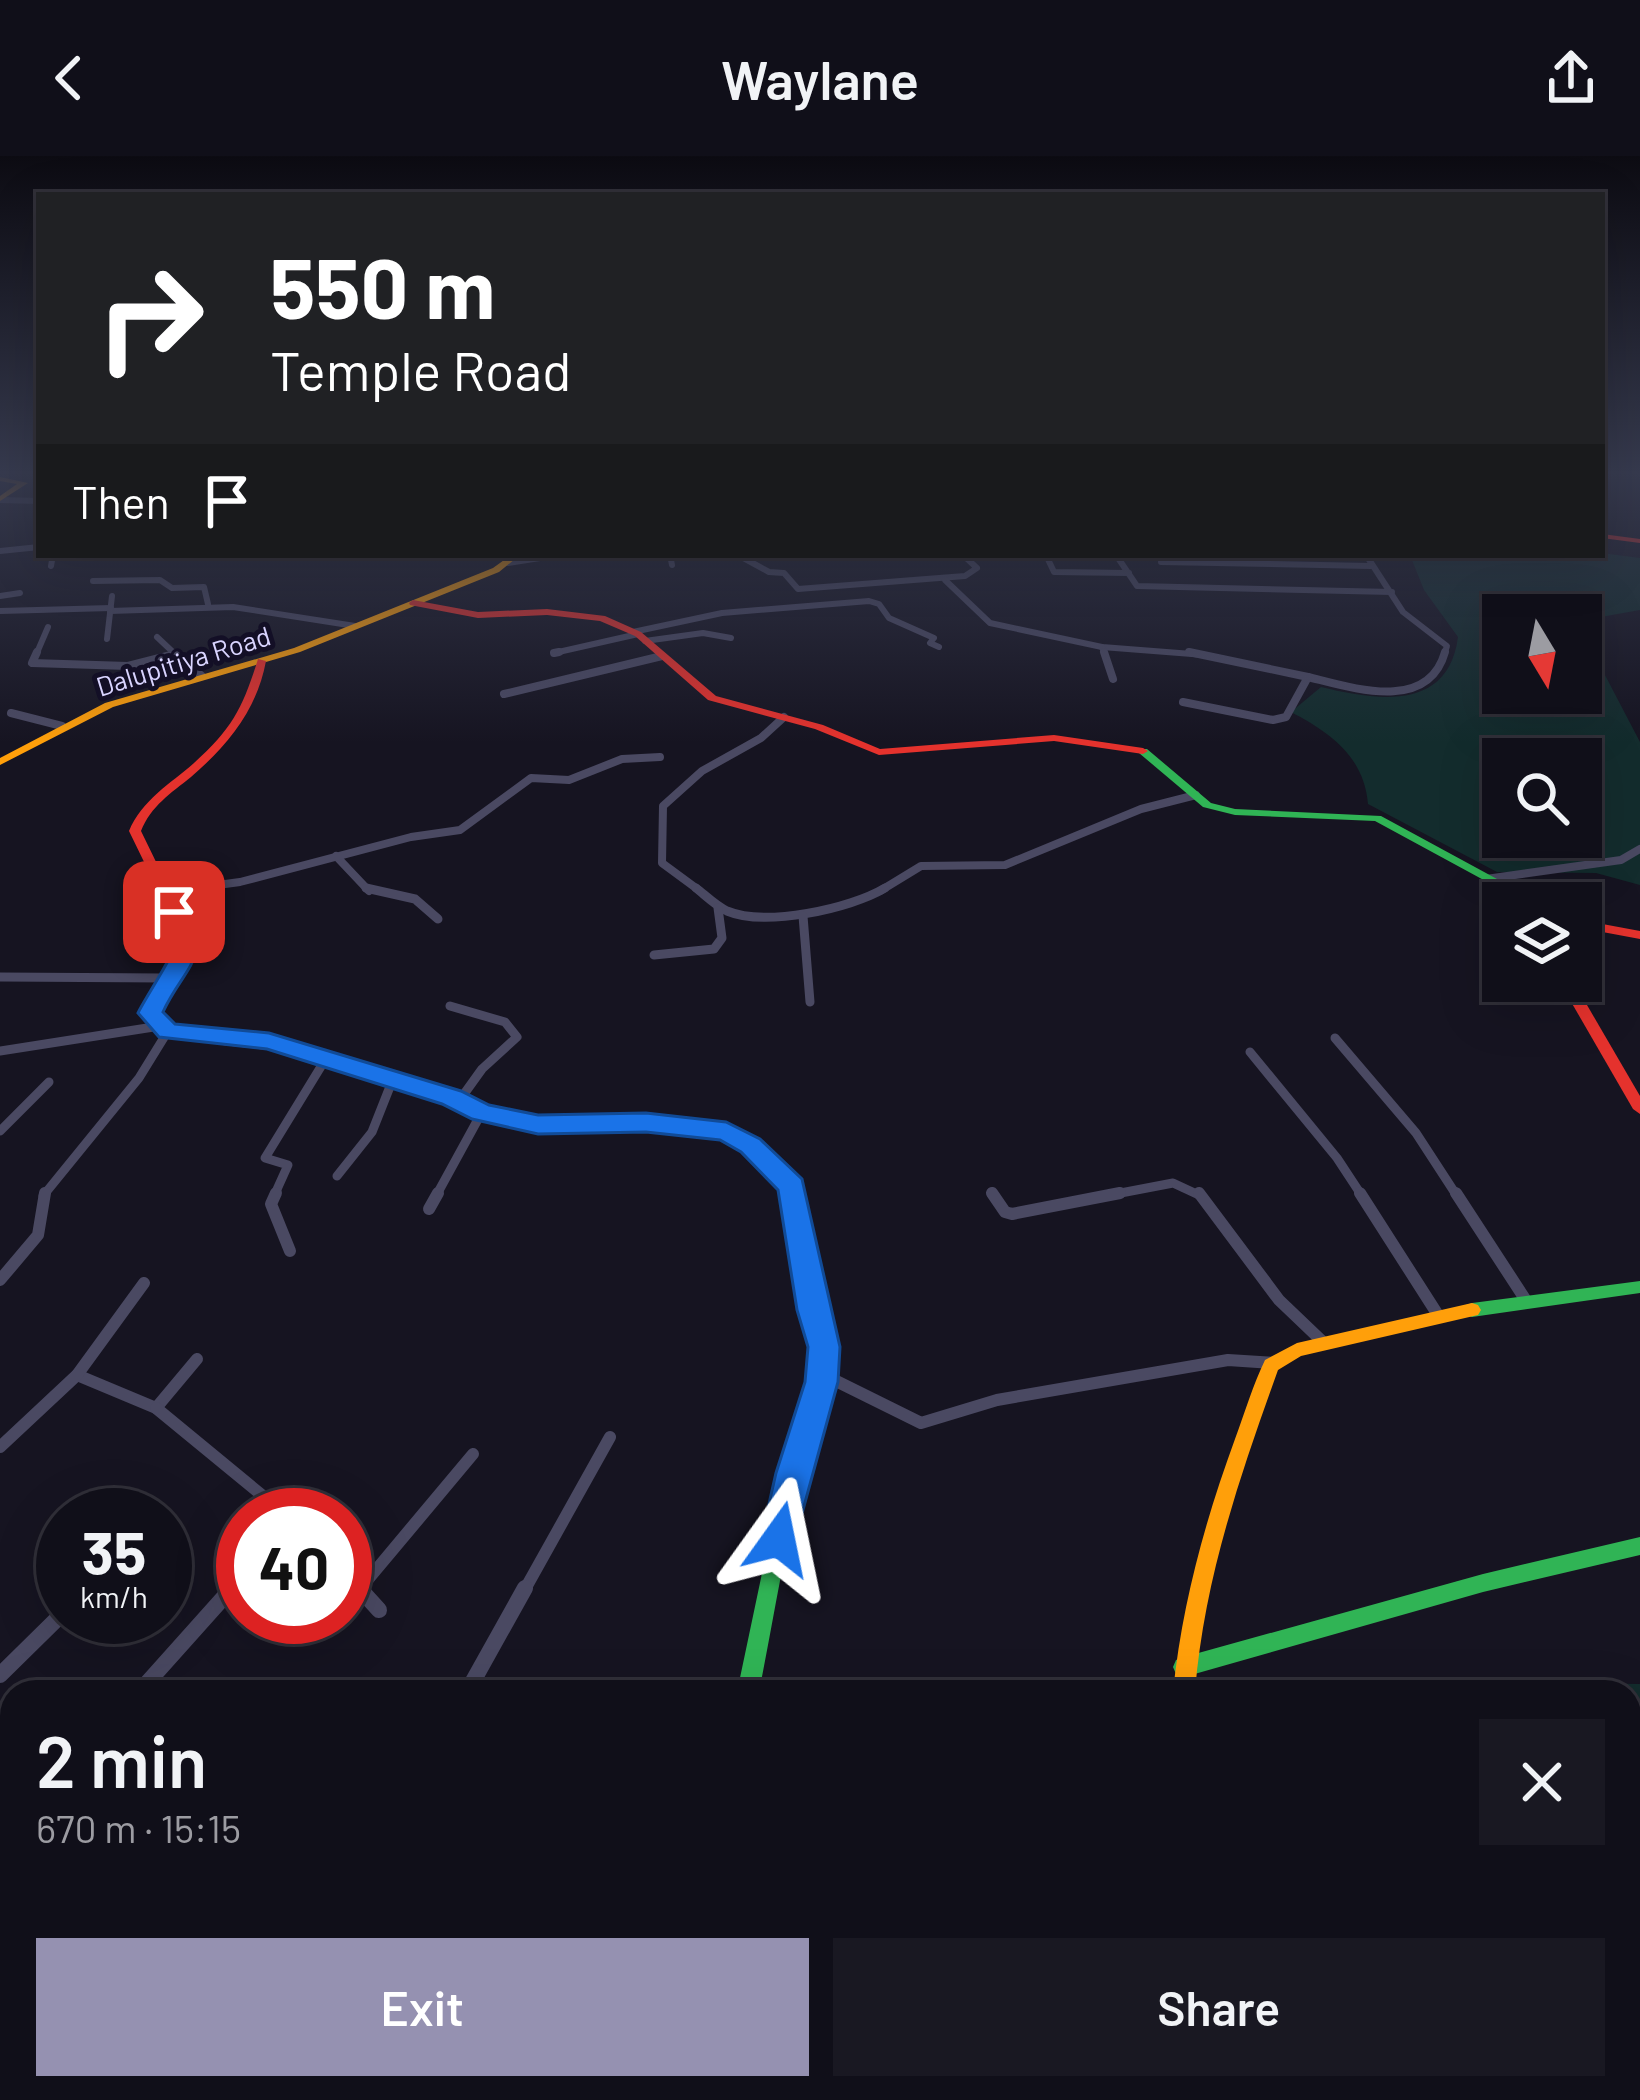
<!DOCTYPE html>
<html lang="en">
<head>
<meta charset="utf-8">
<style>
	body { margin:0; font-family:Barlow,sans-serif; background:#191822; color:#f1f3f6; height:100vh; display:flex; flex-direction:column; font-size:45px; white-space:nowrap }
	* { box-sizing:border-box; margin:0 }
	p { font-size:39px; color:#9c9ca2 }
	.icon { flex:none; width:66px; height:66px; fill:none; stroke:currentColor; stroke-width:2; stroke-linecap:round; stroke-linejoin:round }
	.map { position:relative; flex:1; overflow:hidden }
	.sheet { position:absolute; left:0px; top:1524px; width:1641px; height:420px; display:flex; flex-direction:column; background:#100f19; border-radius:36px 36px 0 0; box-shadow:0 12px 48px #0002,0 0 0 3px #302f38 }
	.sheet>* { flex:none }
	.top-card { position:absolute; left:36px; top:36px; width:1569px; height:366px; border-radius:0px; box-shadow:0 12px 48px #0002,0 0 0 3px #302f38; background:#202124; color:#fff; overflow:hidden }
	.needle { width:78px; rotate:170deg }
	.fabs { position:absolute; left:1482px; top:438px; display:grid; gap:24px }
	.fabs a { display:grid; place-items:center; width:120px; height:120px; border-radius:0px; background:#100f19; box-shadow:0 12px 48px #0002,0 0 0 3px #302f38; font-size:60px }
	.speed { position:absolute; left:36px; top:1332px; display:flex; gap:24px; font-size:60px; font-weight:700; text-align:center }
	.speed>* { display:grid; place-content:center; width:156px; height:156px; border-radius:50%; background:#100f19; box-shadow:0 12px 48px #0002,0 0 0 3px #302f38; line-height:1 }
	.speed small { font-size:30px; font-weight:400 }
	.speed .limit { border:18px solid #d22; background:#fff; color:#111 }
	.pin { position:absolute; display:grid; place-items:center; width:102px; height:102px; color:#fff; margin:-51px; border-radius:24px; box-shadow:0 6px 18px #0006 }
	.me { position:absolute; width:132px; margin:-66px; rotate:12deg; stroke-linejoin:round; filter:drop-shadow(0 0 9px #0008) }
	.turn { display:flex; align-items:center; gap:42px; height:252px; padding:0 36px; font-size:54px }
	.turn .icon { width:156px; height:156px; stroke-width:2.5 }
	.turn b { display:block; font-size:84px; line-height:102px }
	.then { display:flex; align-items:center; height:114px; padding:0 36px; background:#0003; gap:24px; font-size:45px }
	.round { display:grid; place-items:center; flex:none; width:126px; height:126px; border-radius:0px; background:#191822 }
	.headline { display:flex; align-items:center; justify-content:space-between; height:204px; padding:0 36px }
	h1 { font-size:72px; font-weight:600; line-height:90px }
	.action { display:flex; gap:24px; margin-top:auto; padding:24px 36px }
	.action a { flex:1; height:138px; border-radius:0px; background:#9591b1; color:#fff; font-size:48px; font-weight:600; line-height:138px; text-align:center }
	.action a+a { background:#191822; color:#f1f3f6 }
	header { display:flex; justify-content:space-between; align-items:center; height:156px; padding:0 36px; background:#100f19; font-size:54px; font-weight:600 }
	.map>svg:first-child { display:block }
</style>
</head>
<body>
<header><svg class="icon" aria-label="back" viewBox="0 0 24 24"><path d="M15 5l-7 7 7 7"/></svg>Waylane<svg class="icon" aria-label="share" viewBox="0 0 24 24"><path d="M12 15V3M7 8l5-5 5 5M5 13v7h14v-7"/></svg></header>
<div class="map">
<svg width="1640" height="1944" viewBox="0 0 1640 1944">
	<rect width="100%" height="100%" fill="#161421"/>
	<!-- green -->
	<g fill="#132c2d" fill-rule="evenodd">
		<path d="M 1602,397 L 1640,402 L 1640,454 L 1601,461 L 1594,498 L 1640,586 L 1640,729 L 1596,717 L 1497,716 L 1368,648 C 1364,601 1331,577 1291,556 L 1321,531 C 1375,544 1448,557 1458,481 L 1424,434 L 1410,399 ZM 1503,459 L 1581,459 L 1581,537 L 1503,537 ZM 1503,603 L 1581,603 L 1581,681 L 1503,681 Z"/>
		<path d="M 1554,1527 L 1640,1528 L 1640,1944 L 1629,1932 L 1629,1536 L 1528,1536 Z"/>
	</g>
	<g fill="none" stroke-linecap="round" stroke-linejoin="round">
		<!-- street-far4 -->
		<g stroke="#4a4962" stroke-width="6">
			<path d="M 0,344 L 39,345"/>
			<path d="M 0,395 L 39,391"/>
			<path d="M 670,399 L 672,409"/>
			<path d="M 738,399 L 769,416 L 784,417 L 798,433 L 965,420 L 977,412 L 963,399"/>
			<path d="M 1046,399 L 1054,416 L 1129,417"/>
			<path d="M 1116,399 L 1137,430 L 1392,436"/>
			<path d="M 1366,399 L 1403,456 L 1447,490 L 1444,499"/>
			<path d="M 1161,406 L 1371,410"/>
			<path d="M 508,407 L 559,399"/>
			<path d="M 51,410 L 53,399"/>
			<path d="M 945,424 L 990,467 L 1102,491 L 1205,499"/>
			<path d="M 93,425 L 160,424 L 172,432 L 204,431 L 208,448"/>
			<path d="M 0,440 L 20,437"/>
			<path d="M 0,455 L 111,452"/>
			<path d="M 110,455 L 233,451 L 355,470"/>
			<path d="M 633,476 L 722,457 L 869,445 L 879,448 L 889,462 L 934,482 L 930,487 L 939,491"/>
			<path d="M 157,481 L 175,498"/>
			<path d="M 107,483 L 112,440"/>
			<path d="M 645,485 L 703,477 L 731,482"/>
			<path d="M 1102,491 L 1105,499"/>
			<path d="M 554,497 L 638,478"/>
			<path d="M 36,499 L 48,471"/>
			<path d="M 171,499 L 176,499"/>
		</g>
		<!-- street-far3 -->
		<g stroke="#4a4962" stroke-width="8">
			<path d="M 37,496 L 32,507 L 128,510 L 175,498 L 202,520"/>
			<path d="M 1104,496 L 1113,523"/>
			<path d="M 554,497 L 559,496"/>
			<path d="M 1308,521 C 1353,532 1428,557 1445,496"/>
			<path d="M 504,538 L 662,500"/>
			<path d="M 1183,546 L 1273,564 L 1286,561 L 1308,521 L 1189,496"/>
			<path d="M 11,557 L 62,570"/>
			<path d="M 336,700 L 369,735"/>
			<path d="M 1486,723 L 1621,704 L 1640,693"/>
			<path d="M 173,735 L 240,726 L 411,681 L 460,674 L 531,622 L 569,624 L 622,603 L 660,601"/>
			<path d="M 700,735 L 662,707 L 663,650 L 702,615 L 761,582 L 784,561"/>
			<path d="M 880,735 L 921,710 L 1005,709 L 1141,653 L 1196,639"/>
		</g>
		<!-- street-far2 -->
		<g stroke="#4a4962" stroke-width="9">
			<path d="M 366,732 L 415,743 L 438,763"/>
			<path d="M 696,732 C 705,739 716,750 727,755 C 765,771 850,753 885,732"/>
			<path d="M 165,736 L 196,732"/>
			<path d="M 803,760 L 810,846"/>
			<path d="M 654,799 L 714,793 L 722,782 L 718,752"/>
			<path d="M 0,821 L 166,822"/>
			<path d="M 450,850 L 505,866 L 517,881 L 482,913 L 459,945"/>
			<path d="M 1335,882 L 1416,977 L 1457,1040"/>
			<path d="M 0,895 L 160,870"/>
			<path d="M 1250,896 L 1337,1002 L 1362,1040"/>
			<path d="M 0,975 L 49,926"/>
			<path d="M 337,1020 L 372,976 L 393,923"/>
			<path d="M 43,1040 L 139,922 L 168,875"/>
			<path d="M 274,1040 L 288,1009 L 265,1002 L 325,904"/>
			<path d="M 436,1040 L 482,956"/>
			<path d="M 1105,1040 L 1173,1027 L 1201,1040"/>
		</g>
		<!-- street-far1 -->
		<g stroke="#4a4962" stroke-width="12">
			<path d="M 276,1037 L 271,1048 L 290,1095"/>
			<path d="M 992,1037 L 1005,1056 L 1012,1058 L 1120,1037"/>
			<path d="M 1199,1037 L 1279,1144 L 1324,1187"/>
			<path d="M 1360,1037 L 1438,1159"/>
			<path d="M 1456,1037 L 1527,1146"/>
			<path d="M 429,1053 L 438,1037"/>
			<path d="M 0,1124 L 38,1079 L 45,1037"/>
			<path d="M 822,1218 L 921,1267 L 997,1244 L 1228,1204 L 1274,1207"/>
			<path d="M 77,1219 L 156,1252 L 197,1203"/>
			<path d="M 156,1252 L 286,1359"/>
			<path d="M 0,1291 L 77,1219 L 144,1127"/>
			<path d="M 345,1416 L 362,1435"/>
			<path d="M 360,1433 L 473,1298"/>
			<path d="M 230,1435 L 243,1420"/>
			<path d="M 524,1435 L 610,1281"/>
		</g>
		<!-- street -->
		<g stroke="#4a4962" stroke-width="16">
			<path d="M 359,1432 L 379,1454"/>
			<path d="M 0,1519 L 63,1457"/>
			<path d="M 139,1536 L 232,1432"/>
			<path d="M 467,1536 L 525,1432"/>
			<path d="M 0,1684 L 12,1669"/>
			<path d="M 349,1944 L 350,1932"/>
		</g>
		<!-- fast -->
		<g fill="#30b455" fill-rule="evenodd">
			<path d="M 1139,593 L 1147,593 L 1211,647 L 1235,653 L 1381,660 L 1541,747 L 1526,747 L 1375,665 L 1235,659 L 1203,651 L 1139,597 Z"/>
			<path d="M 1640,1125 L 1640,1137 L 1472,1161 L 1466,1159 L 1463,1154 L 1466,1149 L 1472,1147 Z"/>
			<path d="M 815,1152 L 821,1154 C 829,1174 832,1196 829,1218 C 825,1255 809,1290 801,1326 C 784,1395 773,1466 759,1536 L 737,1536 L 777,1346 L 811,1222 L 811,1182 L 806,1159 L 809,1154 Z"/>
			<path d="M 1640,1381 L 1640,1399 L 1483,1436 L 1184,1521 L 1176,1518 L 1173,1511 L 1176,1504 L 1184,1501 L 1483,1418 Z"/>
			<path d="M 0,1609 L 12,1614 L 12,1636 L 0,1631 Z"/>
		</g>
		<!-- slow -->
		<g fill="#ff9f0a" fill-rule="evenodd">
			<path d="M 0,321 L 28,327 L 0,345 L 0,340 L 17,328 L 0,325 Z"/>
			<path d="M 511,399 L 520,399 L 499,416 L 300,496 L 113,551 L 0,609 L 0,602 L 105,547 L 294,492 L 493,412 Z"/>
			<path d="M 298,889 C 351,904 404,920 455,938 C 481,947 506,959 533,963 C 618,975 708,938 777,1006 C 786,1014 795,1022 800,1034 C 816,1072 815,1119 824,1159 L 821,1164 L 815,1166 L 809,1164 L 806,1159 L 793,1068 L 785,1035 L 753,1001 L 724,983 L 698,975 L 668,972 L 568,976 L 522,971 L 293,897 L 291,894 L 293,891 Z"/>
			<path d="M 1472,1147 L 1478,1149 L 1481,1154 L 1478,1159 L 1301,1200 L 1278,1214 C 1240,1320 1204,1423 1195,1536 L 1173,1536 C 1182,1448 1205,1365 1235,1283 C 1245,1256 1253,1229 1265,1204 L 1297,1187 Z"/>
			<path d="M 1582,1932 L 1613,1932 L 1619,1944 L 1588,1944 Z"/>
		</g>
		<!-- jam -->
		<g fill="#e5322d" fill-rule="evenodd">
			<path d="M 1602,378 L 1640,383 L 1640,387 L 1602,382 Z"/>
			<path d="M 413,444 L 478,456 L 547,453 L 605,460 L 641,476 L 716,540 L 823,569 L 880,593 L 1054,579 L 1143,592 L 1148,595 L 1143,598 L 1054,585 L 879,599 L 815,573 L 708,544 L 635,480 L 600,465 L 547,459 L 478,462 L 410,449 L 409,447 Z"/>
			<path d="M 258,503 L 266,505 C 257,554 228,589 191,621 C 171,637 151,650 141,675 L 194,784 L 157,856 C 198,887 255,879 303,891 L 305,894 L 303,897 L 298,899 C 248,887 183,896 143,857 L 182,784 L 129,675 C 142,644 170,628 194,607 C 233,572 243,551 258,503 Z"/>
			<path d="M 1581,764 L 1640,775 L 1640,783 L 1581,772 Z"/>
			<path d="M 1559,825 L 1573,825 L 1640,940 L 1640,958 L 1633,953 Z"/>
		</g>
	</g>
	<!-- sky -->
	<linearGradient id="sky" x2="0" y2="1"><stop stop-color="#0c0b12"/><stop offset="0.54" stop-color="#363a4e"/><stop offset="1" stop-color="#363a4e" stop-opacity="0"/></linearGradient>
	<rect width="1640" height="587" fill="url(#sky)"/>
	<!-- route -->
	<path fill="#1a73e8" stroke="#114b97" stroke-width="3" d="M 174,749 L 182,751 C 214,803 184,810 163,856 L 175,868 L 269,877 L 461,935 L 489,949 L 538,959 L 646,957 L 726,966 L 760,983 L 802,1023 L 840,1191 L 838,1226 L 792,1394 L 779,1399 L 766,1394 L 761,1383 L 776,1317 L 805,1226 L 808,1191 L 797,1154 L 778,1034 L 741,996 L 720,984 L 646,976 L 538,978 L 472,963 L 442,948 L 267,893 L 159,881 L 138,857 C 145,842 177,795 176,785 C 175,776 167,764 163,756 Z"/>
	<g text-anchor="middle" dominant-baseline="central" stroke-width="10" stroke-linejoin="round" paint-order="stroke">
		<!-- far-street labels -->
		<g font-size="27" fill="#d9d4ff" stroke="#130f26">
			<text transform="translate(183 504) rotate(-17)">Dalupitiya Road</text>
		</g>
	</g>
</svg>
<div class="fabs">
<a><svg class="needle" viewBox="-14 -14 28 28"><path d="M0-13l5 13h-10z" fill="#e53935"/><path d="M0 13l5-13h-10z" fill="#9c9ca2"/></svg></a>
<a><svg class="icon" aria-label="search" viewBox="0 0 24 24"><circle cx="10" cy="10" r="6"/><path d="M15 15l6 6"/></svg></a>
<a><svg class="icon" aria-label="layers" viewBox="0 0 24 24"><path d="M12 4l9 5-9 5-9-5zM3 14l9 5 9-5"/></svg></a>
</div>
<div class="speed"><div>35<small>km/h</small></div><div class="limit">40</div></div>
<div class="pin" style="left:174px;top:756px;background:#d93025"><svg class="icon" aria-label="arrive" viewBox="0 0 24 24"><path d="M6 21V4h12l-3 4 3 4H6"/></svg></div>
<svg class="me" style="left:779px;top:1383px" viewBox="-20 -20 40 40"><path d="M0-17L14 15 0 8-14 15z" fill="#1a73e8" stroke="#fff" stroke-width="4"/></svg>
<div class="top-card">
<div class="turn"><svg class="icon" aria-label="right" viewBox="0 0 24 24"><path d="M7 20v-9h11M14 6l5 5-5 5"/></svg><div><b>550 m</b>Temple Road</div></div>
<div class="then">Then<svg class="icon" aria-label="arrive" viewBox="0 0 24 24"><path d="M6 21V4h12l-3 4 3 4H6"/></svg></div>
</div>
<section class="sheet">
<div class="headline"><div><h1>2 min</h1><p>670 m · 15:15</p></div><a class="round"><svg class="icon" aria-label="close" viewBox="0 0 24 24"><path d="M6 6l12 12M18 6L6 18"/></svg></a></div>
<div class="action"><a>Exit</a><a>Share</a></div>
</section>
</div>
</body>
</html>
